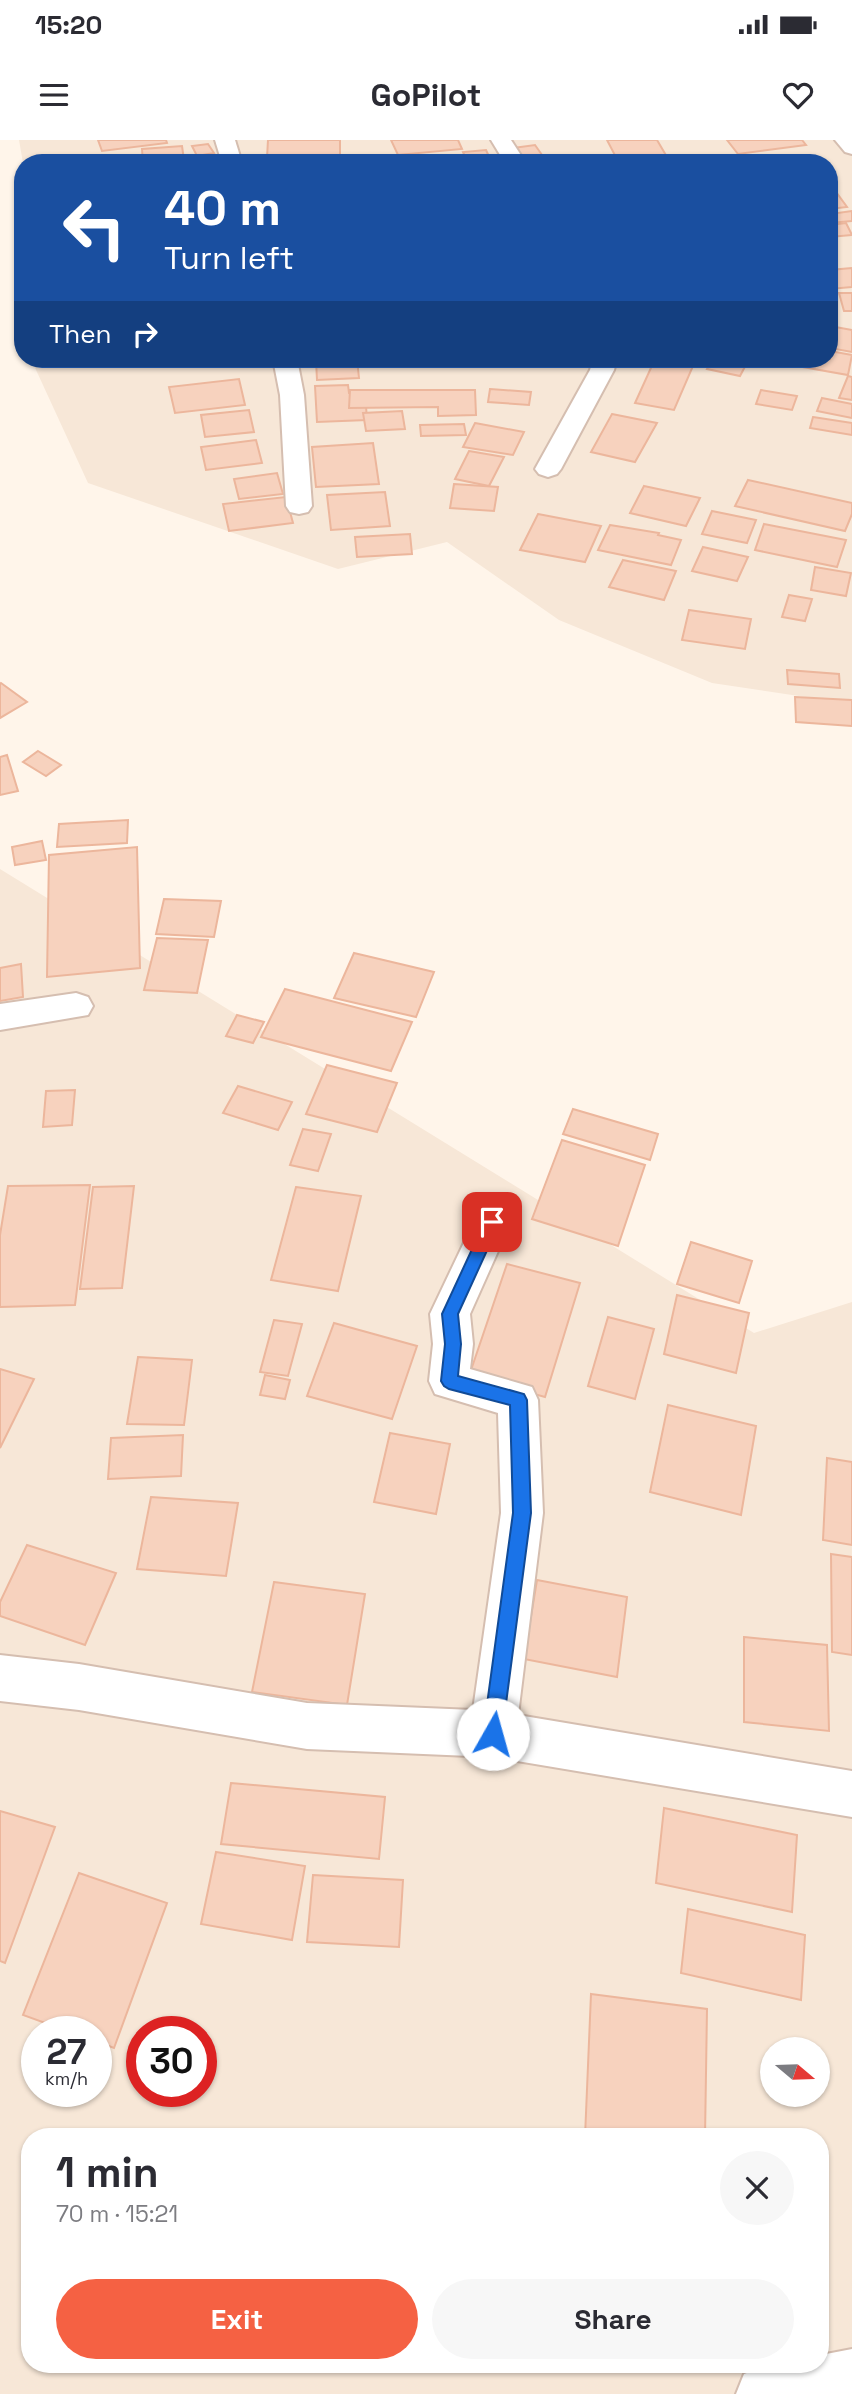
<!DOCTYPE html>
<html lang="en">
<head>
<meta charset="utf-8">
<style>
	body { margin:0; font-family:"Space Grotesk",sans-serif; background:#f7f7f7; color:#2b2b33; height:100vh; display:flex; flex-direction:column; font-size:26px; white-space:nowrap }
	* { box-sizing:border-box; margin:0 }
	p { font-size:23px; color:#7c7c81 }
	.icon { flex:none; width:38px; height:38px; fill:none; stroke:currentColor; stroke-width:2; stroke-linecap:round; stroke-linejoin:round }
	.map { position:relative; flex:1; overflow:hidden }
	.side { position:absolute; left:21px; top:1988px; width:808px; height:245px; display:flex; flex-direction:column; background:#fff; border-radius:28px; box-shadow:0 2px 5px #0004 }
	.side>* { flex:none }
	.guide { position:absolute; left:14px; top:14px; width:824px; height:214px; border-radius:28px; box-shadow:0 2px 5px #0004; background:#1a4fa0; color:#fff; overflow:hidden }
	.needle { width:46px; rotate:109deg }
	.tools { position:absolute; left:760px; top:1897px; display:grid; gap:14px }
	.tools a { display:grid; place-items:center; width:70px; height:70px; border-radius:50%; background:#fff; box-shadow:0 2px 5px #0004; font-size:35px }
	.speed { position:absolute; left:21px; top:1876px; display:flex; gap:14px; font-size:35px; font-weight:700; text-align:center }
	.speed>* { display:grid; place-content:center; width:91px; height:91px; border-radius:50%; background:#fff; box-shadow:0 2px 5px #0004; line-height:1 }
	.speed small { font-size:18px; font-weight:400 }
	.speed .limit { border:10px solid #d22; background:#fff; color:#111 }
	.pin { position:absolute; display:grid; place-items:center; width:60px; height:60px; color:#fff; margin:-30px; border-radius:14px; box-shadow:0 4px 10px #0006 }
	.me { position:absolute; width:77px; margin:-38px; rotate:7deg; stroke-linejoin:round; filter:drop-shadow(0 0 5px #0008) }
	.turn { display:flex; align-items:center; gap:24px; height:147px; padding:0 35px; font-size:32px }
	.turn .icon { width:91px; height:91px; stroke-width:2.5 }
	.turn b { display:block; font-size:49px; line-height:60px }
	.then { display:flex; align-items:center; height:66px; padding:0 35px; background:#0003; gap:14px; font-size:26px }
	.round { display:grid; place-items:center; flex:none; width:74px; height:74px; border-radius:37px; background:#f7f7f7 }
	.headline { display:flex; align-items:center; justify-content:space-between; height:119px; padding:0 35px }
	h1 { font-size:42px; font-weight:600; line-height:52px }
	.primary-button { display:flex; gap:14px; margin-top:auto; padding:14px 35px }
	.primary-button a { flex:1; height:80px; border-radius:42px; background:#f56143; color:#fff; font-size:28px; font-weight:600; line-height:80px; text-align:center }
	.primary-button a+a { background:#f7f7f7; color:#2b2b33 }
	.status { display:flex; justify-content:space-between; align-items:center; height:49px; padding:0 35px; background:#fff; direction:ltr }
	.status svg { height:19px; fill:currentColor }
	header { display:flex; justify-content:space-between; align-items:center; height:91px; padding:0 35px; background:#fff; font-size:32px; font-weight:600 }
	.map>svg:first-child { display:block }
</style>
</head>
<body>
<div class="status"><b>15:20</b><svg viewBox="0 0 49 12"><path d="M0 12V9h3v3zM5 12V6h3v6zM10 12V3h3v9zM15 12V0h3v12zM26 1h20v11H26zM47 4h2v5h-2z"/></svg></div>
<header><svg class="icon" aria-label="menu" viewBox="0 0 24 24"><path d="M4 6h16M4 12h16M4 18h16"/></svg>GoPilot<svg class="icon" aria-label="heart" viewBox="0 0 24 24"><path d="M12 20l-8-8c-3-5 5-10 8-4 3-6 11-1 8 4z"/></svg></header>
<div class="map">
<svg width="852" height="2254" viewBox="0 0 852 2254">
	<rect width="100%" height="100%" fill="#fff5ea"/>
	<!-- residential -->
	<g fill="#f7e7d7" fill-rule="evenodd">
		<path d="M 19,0 L 852,0 L 852,564 L 712,543 L 559,480 L 447,402 L 338,429 L 88,343 L 31,219 L 830,219 L 830,23 L 23,23 Z"/>
		<path d="M 0,729 L 754,1193 L 852,1162 L 852,2254 L 0,2254 ZM 37,1892 L 96,1892 L 96,1951 L 37,1951 ZM 142,1892 L 201,1892 L 201,1951 L 142,1951 ZM 772,1909 L 817,1909 L 817,1955 L 772,1955 ZM 30,1997 L 821,1997 L 821,2224 L 30,2224 Z"/>
	</g>
	<!-- building -->
	<g fill="#f7d2be" stroke="#ecb69c" stroke-width="2">
		<path d="M 98,0 L 166,0 L 167,3 L 102,11 Z"/>
		<path d="M 268,0 L 340,0 L 340,17 L 267,18 Z"/>
		<path d="M 391,0 L 458,0 L 462,9 L 398,15 Z"/>
		<path d="M 607,0 L 657,0 L 670,22 L 619,23 Z"/>
		<path d="M 727,0 L 802,0 L 806,5 L 738,14 Z"/>
		<path d="M 208,4 L 214,13 L 197,16 L 192,6 Z"/>
		<path d="M 535,5 L 547,22 L 524,23 L 513,8 Z"/>
		<path d="M 182,6 L 184,20 L 143,23 L 142,9 Z"/>
		<path d="M 486,10 L 492,23 L 468,23 L 463,12 Z"/>
		<path d="M 830,45 L 831,45 L 847,67 L 830,69 Z"/>
		<path d="M 852,71 L 852,81 L 830,83 L 830,74 Z"/>
		<path d="M 846,83 L 852,95 L 830,97 L 830,85 Z"/>
		<path d="M 852,128 L 852,147 L 830,149 L 830,130 Z"/>
		<path d="M 839,153 L 852,153 L 852,171 L 844,171 Z"/>
		<path d="M 830,186 L 852,190 L 852,212 L 830,208 Z"/>
		<path d="M 830,211 L 852,215 L 848,235 L 763,220 L 830,219 Z"/>
		<path d="M 357,219 L 359,238 L 317,240 L 316,220 Z"/>
		<path d="M 655,219 L 696,219 L 674,270 L 635,263 Z"/>
		<path d="M 713,219 L 749,219 L 740,236 L 707,229 Z"/>
		<path d="M 848,236 L 852,237 L 852,260 L 839,258 Z"/>
		<path d="M 239,239 L 245,265 L 175,273 L 169,247 Z"/>
		<path d="M 348,245 L 349,253 L 365,252 L 367,280 L 317,282 L 315,246 Z"/>
		<path d="M 490,249 L 531,252 L 529,265 L 488,262 Z"/>
		<path d="M 350,250 L 475,250 L 476,275 L 438,276 L 438,267 L 349,268 Z"/>
		<path d="M 761,250 L 797,256 L 792,270 L 756,264 Z"/>
		<path d="M 822,258 L 852,264 L 852,278 L 817,271 Z"/>
		<path d="M 249,270 L 254,292 L 205,297 L 201,275 Z"/>
		<path d="M 402,271 L 405,289 L 366,291 L 363,273 Z"/>
		<path d="M 612,274 L 657,283 L 635,322 L 591,312 Z"/>
		<path d="M 813,277 L 852,283 L 852,295 L 810,288 Z"/>
		<path d="M 475,283 L 524,292 L 513,315 L 463,307 Z"/>
		<path d="M 464,284 L 466,295 L 421,296 L 420,285 Z"/>
		<path d="M 256,300 L 262,323 L 206,330 L 201,307 Z"/>
		<path d="M 373,303 L 379,344 L 316,347 L 312,307 Z"/>
		<path d="M 469,311 L 504,317 L 489,346 L 455,339 Z"/>
		<path d="M 277,333 L 283,354 L 239,359 L 234,339 Z"/>
		<path d="M 748,340 L 852,363 L 852,374 L 845,391 L 735,366 Z"/>
		<path d="M 454,344 L 498,347 L 494,371 L 450,368 Z"/>
		<path d="M 644,346 L 700,358 L 686,386 L 630,373 Z"/>
		<path d="M 385,352 L 390,386 L 331,390 L 327,355 Z"/>
		<path d="M 286,357 L 293,383 L 229,391 L 223,364 Z"/>
		<path d="M 712,371 L 756,380 L 747,403 L 702,394 Z"/>
		<path d="M 538,374 L 601,386 L 585,422 L 520,410 Z"/>
		<path d="M 764,384 L 846,400 L 837,427 L 755,410 Z"/>
		<path d="M 610,385 L 659,393 L 658,395 L 681,400 L 671,425 L 598,410 Z"/>
		<path d="M 410,394 L 412,414 L 357,417 L 355,397 Z"/>
		<path d="M 703,407 L 748,417 L 737,441 L 692,431 Z"/>
		<path d="M 623,420 L 676,431 L 664,460 L 609,447 Z"/>
		<path d="M 815,427 L 851,433 L 846,456 L 811,450 Z"/>
		<path d="M 789,455 L 812,459 L 805,481 L 782,477 Z"/>
		<path d="M 689,470 L 751,479 L 745,509 L 682,500 Z"/>
		<path d="M 787,530 L 839,534 L 840,548 L 788,544 Z"/>
		<path d="M 1,543 L 27,562 L 0,578 L 0,544 Z"/>
		<path d="M 795,557 L 852,560 L 852,586 L 796,582 Z"/>
		<path d="M 38,611 L 61,625 L 46,636 L 23,622 Z"/>
		<path d="M 7,615 L 18,651 L 0,655 L 0,617 Z"/>
		<path d="M 128,680 L 127,703 L 57,707 L 59,684 Z"/>
		<path d="M 42,701 L 46,720 L 15,725 L 12,707 Z"/>
		<path d="M 137,707 L 140,828 L 47,837 L 49,715 Z"/>
		<path d="M 164,759 L 221,761 L 214,797 L 156,794 Z"/>
		<path d="M 157,798 L 208,800 L 197,853 L 144,850 Z"/>
		<path d="M 354,813 L 434,832 L 416,877 L 334,858 Z"/>
		<path d="M 21,824 L 23,857 L 0,861 L 0,828 Z"/>
		<path d="M 285,849 L 412,882 L 391,931 L 261,897 Z"/>
		<path d="M 237,875 L 264,882 L 253,903 L 226,896 Z"/>
		<path d="M 327,925 L 397,943 L 377,992 L 306,974 Z"/>
		<path d="M 238,946 L 292,962 L 278,990 L 223,973 Z"/>
		<path d="M 75,950 L 72,985 L 43,987 L 46,951 Z"/>
		<path d="M 573,969 L 658,994 L 650,1020 L 563,994 Z"/>
		<path d="M 303,989 L 331,994 L 318,1031 L 290,1025 Z"/>
		<path d="M 562,1000 L 645,1025 L 618,1106 L 532,1079 Z"/>
		<path d="M 90,1045 L 75,1165 L 0,1167 L 0,1095 L 8,1046 Z"/>
		<path d="M 134,1046 L 122,1148 L 80,1149 L 93,1047 Z"/>
		<path d="M 296,1047 L 361,1056 L 338,1151 L 271,1140 Z"/>
		<path d="M 691,1102 L 752,1121 L 739,1163 L 677,1144 Z"/>
		<path d="M 507,1124 L 580,1143 L 545,1257 L 469,1236 Z"/>
		<path d="M 677,1155 L 749,1173 L 736,1233 L 664,1214 Z"/>
		<path d="M 608,1177 L 654,1189 L 635,1259 L 588,1246 Z"/>
		<path d="M 274,1180 L 302,1184 L 288,1236 L 260,1232 Z"/>
		<path d="M 334,1183 L 417,1206 L 392,1279 L 307,1256 Z"/>
		<path d="M 138,1217 L 192,1220 L 184,1285 L 127,1284 Z"/>
		<path d="M 0,1229 L 34,1239 L 0,1308 Z"/>
		<path d="M 265,1235 L 290,1240 L 285,1259 L 260,1255 Z"/>
		<path d="M 668,1265 L 756,1286 L 741,1375 L 650,1352 Z"/>
		<path d="M 390,1293 L 450,1304 L 436,1374 L 374,1362 Z"/>
		<path d="M 183,1295 L 181,1336 L 108,1339 L 111,1298 Z"/>
		<path d="M 827,1318 L 852,1322 L 852,1405 L 823,1400 Z"/>
		<path d="M 151,1357 L 238,1363 L 226,1436 L 137,1429 Z"/>
		<path d="M 27,1405 L 116,1433 L 85,1505 L 0,1476 L 0,1462 Z"/>
		<path d="M 831,1414 L 852,1417 L 852,1515 L 832,1512 Z"/>
		<path d="M 537,1440 L 627,1457 L 617,1537 L 524,1519 Z"/>
		<path d="M 274,1442 L 365,1454 L 347,1565 L 252,1552 Z"/>
		<path d="M 744,1497 L 827,1505 L 829,1591 L 744,1582 Z"/>
		<path d="M 231,1643 L 385,1657 L 379,1719 L 221,1704 Z"/>
		<path d="M 664,1668 L 797,1695 L 792,1772 L 656,1743 Z"/>
		<path d="M 0,1671 L 55,1687 L 5,1823 L 0,1821 Z"/>
		<path d="M 216,1712 L 305,1726 L 292,1800 L 201,1784 Z"/>
		<path d="M 79,1733 L 167,1763 L 114,1908 L 96,1901 L 96,1892 L 70,1892 L 23,1875 Z"/>
		<path d="M 313,1735 L 403,1740 L 399,1807 L 307,1802 Z"/>
		<path d="M 688,1769 L 805,1795 L 801,1860 L 681,1833 Z"/>
		<path d="M 591,1854 L 707,1869 L 705,1997 L 585,1997 Z"/>
	</g>
	<g fill="none" stroke-linecap="round" stroke-linejoin="round">
		<!-- street casing -->
		<g stroke="#d5beb0" stroke-width="4">
			<g id="street">
				<path d="M 215,0 L 235,0 L 242,23 L 222,23 Z"/>
				<path d="M 491,0 L 511,0 L 526,23 L 505,23 Z"/>
				<path d="M 835,0 L 852,0 L 852,14 L 845,12 Z"/>
				<path d="M 273,219 L 297,219 L 304,255 L 312,366 L 308,372 L 299,374 L 290,372 L 286,366 L 280,255 Z"/>
				<path d="M 593,219 L 617,219 L 614,230 L 561,329 L 557,334 L 548,337 L 539,334 L 535,329 L 590,230 Z"/>
				<path d="M 76,853 L 88,857 L 93,866 L 88,875 L 0,890 L 0,864 Z"/>
				<path d="M 492,1066 L 505,1071 L 511,1082 L 470,1174 L 473,1204 L 470,1229 L 532,1247 L 538,1260 L 543,1373 L 518,1575 L 852,1631 L 852,1677 L 493,1617 L 307,1609 L 79,1570 L 0,1561 L 0,1515 L 79,1524 L 307,1563 L 473,1570 L 501,1373 L 498,1273 L 435,1254 L 429,1241 L 433,1204 L 430,1174 L 479,1071 Z"/>
				<path d="M 852,2209 L 852,2254 L 736,2254 L 744,2234 L 772,2224 L 821,2224 L 821,2215 Z"/>
			</g>
		</g>
		<!-- street -->
		<use href="#street" fill="#fff" fill-rule="evenodd"/>
	</g>
	<!-- route -->
	<path fill="#1a73e8" stroke="#114b97" stroke-width="2" d="M 492,1075 L 500,1082 L 458,1174 L 461,1204 L 458,1236 L 524,1254 L 527,1260 L 531,1373 L 502,1594 L 500,1600 L 493,1603 L 486,1600 L 483,1594 L 513,1373 L 510,1265 L 449,1249 L 444,1246 L 441,1241 L 445,1204 L 442,1174 L 487,1077 Z"/>
</svg>
<div class="tools">
<a><svg class="needle" viewBox="-14 -14 28 28"><path d="M0-13l5 13h-10z" fill="#e53935"/><path d="M0 13l5-13h-10z" fill="#7c7c81"/></svg></a>
</div>
<div class="speed"><div>27<small>km/h</small></div><div class="limit">30</div></div>
<div class="pin" style="left:492px;top:1082px;background:#d93025"><svg class="icon" aria-label="arrive" viewBox="0 0 24 24"><path d="M6 21V4h12l-3 4 3 4H6"/></svg></div>
<svg class="me" style="left:493px;top:1594px" viewBox="-20 -20 40 40"><circle r="19" fill="#fff"/><path d="M0-13L10 11 0 6-10 11z" fill="#1a73e8"/></svg>
<div class="guide">
<div class="turn"><svg class="icon" aria-label="left" viewBox="0 0 24 24"><path d="M17 20v-9H6M10 6l-5 5 5 5"/></svg><div><b>40 m</b>Turn left</div></div>
<div class="then">Then<svg class="icon" aria-label="right" viewBox="0 0 24 24"><path d="M7 20v-9h11M14 6l5 5-5 5"/></svg></div>
</div>
<section class="side">
<div class="headline"><div><h1>1 min</h1><p>70 m · 15:21</p></div><a class="round"><svg class="icon" aria-label="close" viewBox="0 0 24 24"><path d="M6 6l12 12M18 6L6 18"/></svg></a></div>
<div class="primary-button"><a>Exit</a><a>Share</a></div>
</section>
</div>
</body>
</html>
